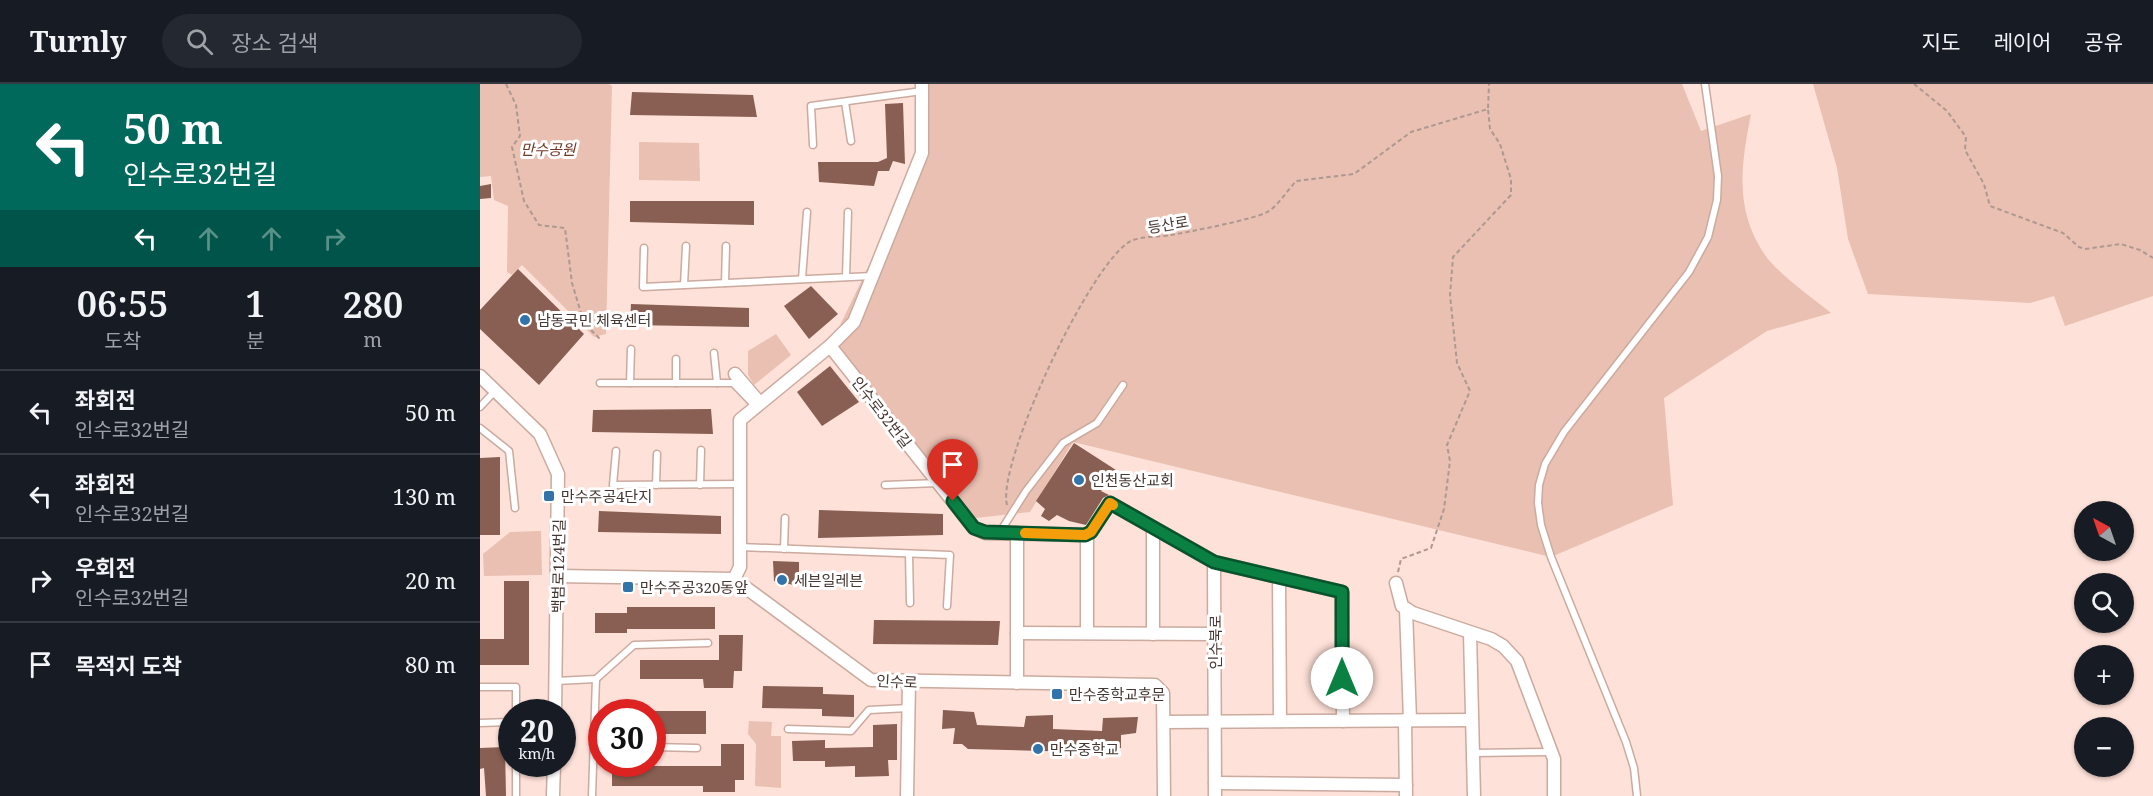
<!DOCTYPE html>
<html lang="ko">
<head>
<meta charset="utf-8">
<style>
	body { margin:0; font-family:"Noto Serif","Noto Sans KR",serif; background:#242831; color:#f1f3f6; height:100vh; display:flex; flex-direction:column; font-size:22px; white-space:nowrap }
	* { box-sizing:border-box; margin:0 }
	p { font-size:20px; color:#9ea1a6 }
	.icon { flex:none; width:33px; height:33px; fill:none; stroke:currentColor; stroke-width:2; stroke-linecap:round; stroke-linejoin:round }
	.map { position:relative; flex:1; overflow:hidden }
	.side { display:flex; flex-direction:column; background:#171b24; width:480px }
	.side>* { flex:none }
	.banner { background:#00695c; color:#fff; overflow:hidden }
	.needle { width:39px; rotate:320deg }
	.fabs { position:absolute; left:1594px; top:417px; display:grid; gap:12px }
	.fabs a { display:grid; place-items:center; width:60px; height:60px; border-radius:50%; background:#171b24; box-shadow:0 2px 4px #0004; font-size:30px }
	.speed { position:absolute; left:18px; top:615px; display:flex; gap:12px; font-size:30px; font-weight:700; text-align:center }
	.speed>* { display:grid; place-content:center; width:78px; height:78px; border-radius:50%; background:#171b24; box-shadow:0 2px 4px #0004; line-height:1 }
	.speed small { font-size:15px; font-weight:400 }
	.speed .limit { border:9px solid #d22; background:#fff; color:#111 }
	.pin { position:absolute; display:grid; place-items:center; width:51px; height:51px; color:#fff; margin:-62px -26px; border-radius:50% 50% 50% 0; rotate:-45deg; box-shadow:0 0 6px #0007 }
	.pin .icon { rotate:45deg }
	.me { position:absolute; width:66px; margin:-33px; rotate:0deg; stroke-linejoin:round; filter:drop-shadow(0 0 4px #0008) }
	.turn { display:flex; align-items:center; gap:21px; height:126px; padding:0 24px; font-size:27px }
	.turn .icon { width:78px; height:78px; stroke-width:2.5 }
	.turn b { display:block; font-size:42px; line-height:51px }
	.lanes { display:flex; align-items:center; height:57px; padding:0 24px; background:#0003; justify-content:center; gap:30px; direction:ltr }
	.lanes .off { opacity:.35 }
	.eta { display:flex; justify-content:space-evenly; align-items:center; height:102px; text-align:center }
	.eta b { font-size:36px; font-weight:600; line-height:42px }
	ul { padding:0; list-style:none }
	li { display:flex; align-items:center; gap:18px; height:84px; padding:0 24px; border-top:2px solid #363941 }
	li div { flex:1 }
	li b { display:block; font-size:22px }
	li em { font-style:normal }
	header { display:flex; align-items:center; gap:36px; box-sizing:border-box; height:84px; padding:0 30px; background:#171b24; border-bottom:2px solid #363941 }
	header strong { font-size:28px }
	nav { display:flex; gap:33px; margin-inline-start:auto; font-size:21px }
	.search { width:420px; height:54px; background:#242831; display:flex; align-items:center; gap:15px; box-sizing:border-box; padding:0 21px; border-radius:33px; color:#9ea1a6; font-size:22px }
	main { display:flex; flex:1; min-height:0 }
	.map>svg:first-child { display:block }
</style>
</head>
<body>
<header>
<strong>Turnly</strong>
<div class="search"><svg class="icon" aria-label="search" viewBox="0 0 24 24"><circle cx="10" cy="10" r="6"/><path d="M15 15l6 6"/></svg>장소 검색</div>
<nav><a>지도</a><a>레이어</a><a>공유</a></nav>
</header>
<main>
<section class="side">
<div class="banner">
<div class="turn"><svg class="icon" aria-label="left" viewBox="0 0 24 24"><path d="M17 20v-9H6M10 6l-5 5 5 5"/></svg><div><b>50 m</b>인수로32번길</div></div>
<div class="lanes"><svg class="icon" aria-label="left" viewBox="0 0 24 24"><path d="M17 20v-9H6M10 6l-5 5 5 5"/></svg><svg class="icon off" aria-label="ahead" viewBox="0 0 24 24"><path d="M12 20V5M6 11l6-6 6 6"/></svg><svg class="icon off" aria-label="ahead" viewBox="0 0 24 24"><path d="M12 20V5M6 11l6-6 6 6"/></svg><svg class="icon off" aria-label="right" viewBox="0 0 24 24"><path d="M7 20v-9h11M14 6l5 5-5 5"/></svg></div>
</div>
<div class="eta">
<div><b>06:55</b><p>도착</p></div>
<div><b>1</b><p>분</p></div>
<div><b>280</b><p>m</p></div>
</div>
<ul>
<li><svg class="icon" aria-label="left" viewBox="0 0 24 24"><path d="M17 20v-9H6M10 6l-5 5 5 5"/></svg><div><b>좌회전</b><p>인수로32번길</p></div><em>50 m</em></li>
<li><svg class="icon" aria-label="left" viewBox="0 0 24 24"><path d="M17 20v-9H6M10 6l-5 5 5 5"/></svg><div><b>좌회전</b><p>인수로32번길</p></div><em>130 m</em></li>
<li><svg class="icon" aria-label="right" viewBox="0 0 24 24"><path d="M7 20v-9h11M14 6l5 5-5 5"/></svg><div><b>우회전</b><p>인수로32번길</p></div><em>20 m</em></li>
<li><svg class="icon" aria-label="arrive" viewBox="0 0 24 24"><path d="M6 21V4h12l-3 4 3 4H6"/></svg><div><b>목적지 도착</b></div><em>80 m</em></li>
</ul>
</section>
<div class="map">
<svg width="1673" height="712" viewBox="0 0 1673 712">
	<rect width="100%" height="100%" fill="#fee1d8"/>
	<!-- green -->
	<g fill="#e9c0b2">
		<path d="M 0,0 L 129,0 L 132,2 L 126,250 L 114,253 L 42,181 L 32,191 L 27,188 L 28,122 L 14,116 L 11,92 L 0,93 Z"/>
		<path d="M 439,0 L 1202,0 L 1221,47 L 1271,30 C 1261,81 1254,126 1285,171 C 1297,189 1333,214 1351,229 L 1287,247 L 1184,314 L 1193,421 L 1071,473 L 593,358 L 550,428 L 487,435 L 350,262 L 438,80 Z"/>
		<path d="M 1333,0 L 1673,0 L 1673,212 L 1585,242 L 1574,212 L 1550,219 L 1388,210 L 1368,155 L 1357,84 Z"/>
		<path d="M 159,58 L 219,59 L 220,97 L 159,96 Z"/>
		<path d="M 296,250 L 311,271 L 274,301 L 268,291 L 268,267 Z"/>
		<path d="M 61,447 L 62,491 L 4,492 L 3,470 L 30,448 Z"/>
		<path d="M 269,637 L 292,638 L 291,652 L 301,652 L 301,704 L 275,702 L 276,660 L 268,650 Z"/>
	</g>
	<!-- building -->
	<g fill="#885f52">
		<path d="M 152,8 L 273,11 L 277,33 L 150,31 Z"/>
		<path d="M 423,19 L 425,80 L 413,77 L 409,87 L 398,87 L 394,102 L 339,98 L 338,78 L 398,78 L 407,74 L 405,20 Z"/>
		<path d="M 11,100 L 11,114 L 0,115 L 0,102 Z"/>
		<path d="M 150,117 L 274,117 L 274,141 L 150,138 Z"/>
		<path d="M 38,185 L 104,250 L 59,301 L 0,245 L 0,226 Z"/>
		<path d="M 331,202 L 358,230 L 329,255 L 304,222 Z"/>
		<path d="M 151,220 L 269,224 L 269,243 L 150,241 Z"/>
		<path d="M 350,282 L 379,318 L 342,342 L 317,308 Z"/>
		<path d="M 231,325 L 233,350 L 112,348 L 113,326 Z"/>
		<path d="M 594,359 L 636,386 L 621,407 L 629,411 L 623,414 L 606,441 L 589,437 L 577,431 L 569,437 L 561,432 L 565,425 L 556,417 Z"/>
		<path d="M 20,373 L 20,451 L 0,451 L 0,374 Z"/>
		<path d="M 339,426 L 463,430 L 463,451 L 338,454 Z"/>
		<path d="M 119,427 L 241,432 L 241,450 L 118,448 Z"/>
		<path d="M 293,477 L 319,478 L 319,502 L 294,497 Z"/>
		<path d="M 24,497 L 49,497 L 49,581 L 0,581 L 0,555 L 24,555 Z"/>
		<path d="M 147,523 L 235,523 L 235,545 L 147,545 L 147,549 L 115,549 L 115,529 L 147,529 Z"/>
		<path d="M 394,536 L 520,537 L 518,561 L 393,560 Z"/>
		<path d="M 239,551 L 263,551 L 262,587 L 254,587 L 253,604 L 224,604 L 223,595 L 160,595 L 160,576 L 239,576 Z"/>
		<path d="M 283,602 L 343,603 L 343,610 L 374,611 L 374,633 L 342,632 L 342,625 L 282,624 Z"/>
		<path d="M 463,626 L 494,628 L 497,641 L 544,643 L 546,632 L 573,631 L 573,645 L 622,647 L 623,634 L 658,633 L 656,649 L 641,651 L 641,664 L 636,664 L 634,669 L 488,665 L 482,660 L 473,660 L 475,644 L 462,645 Z"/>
		<rect x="172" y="627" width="54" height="23"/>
		<path d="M 417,640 L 417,676 L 408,676 L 409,692 L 375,693 L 375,682 L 345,683 L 345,677 L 313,677 L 312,657 L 345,656 L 345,664 L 393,663 L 393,641 Z"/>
		<path d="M 241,660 L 264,660 L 264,696 L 255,696 L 255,708 L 223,708 L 223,702 L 132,702 L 132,682 L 241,682 Z"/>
		<path d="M 25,663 L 26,712 L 6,712 L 4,684 L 0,685 L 0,664 Z"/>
	</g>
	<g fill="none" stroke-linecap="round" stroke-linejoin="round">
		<!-- lane casing -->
		<g stroke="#cbaa9f" stroke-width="9">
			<g id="lane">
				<path d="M 365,18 L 371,57"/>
				<path d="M 333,61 L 331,22 L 442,7"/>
				<path d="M 164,164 L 163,203 L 392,192"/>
				<path d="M 366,193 L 368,128"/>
				<path d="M 322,195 L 327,128"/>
				<path d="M 245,199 L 246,162"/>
				<path d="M 204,201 L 206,162"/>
				<path d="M 234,269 L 237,299"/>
				<path d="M 196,275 L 196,299"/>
				<path d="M 120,299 L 253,299 L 276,323"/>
				<path d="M 150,299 L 151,265"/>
				<path d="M 0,323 L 15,307"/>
				<path d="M 0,344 L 29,367 L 35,424"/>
				<path d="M 136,367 L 133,401 L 260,400"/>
				<path d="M 176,401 L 177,370"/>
				<path d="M 220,401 L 221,366"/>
				<path d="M 405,401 L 458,399"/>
				<path d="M 520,448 L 546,407 L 583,359 L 617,339 L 643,301"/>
				<path d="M 260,463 L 470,471 L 467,522"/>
				<path d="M 304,465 L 305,434"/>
				<path d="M 429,470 L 430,519"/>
				<path d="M 76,597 L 116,595 L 154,561 L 228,559"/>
				<path d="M 0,603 L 36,603 L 36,628"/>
				<path d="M 0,639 L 32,638"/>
				<path d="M 308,645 L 371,647 L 389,626 L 429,624"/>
				<path d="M 172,663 L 217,664"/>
				<path d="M 993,669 L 1071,668"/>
				<path d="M 36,712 L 36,680"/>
				<path d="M 112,712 L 116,595"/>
				<path d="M 1157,712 L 1154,684 L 1146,658 L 1071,473 L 1061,441 L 1058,419 L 1059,401 L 1065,380 L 1084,348 L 1209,188 L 1228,153 L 1237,116 L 1238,92 L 1225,0"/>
			</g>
		</g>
		<!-- street casing -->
		<g stroke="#cbaa9f" stroke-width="15">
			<g id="street">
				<path d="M 350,262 L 494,444 L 505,449 L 605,451 L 611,448 L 630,419 L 734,478 L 862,508 L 863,637"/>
				<path d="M 255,290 L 278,317"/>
				<path d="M 0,292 L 60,350 L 78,390 L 75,628"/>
				<path d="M 673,445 L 673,550"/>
				<path d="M 734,478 L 735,712"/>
				<path d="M 78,492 L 254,495 L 391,596 L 675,601 L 683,609 L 684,712"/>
				<path d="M 799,494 L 800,637"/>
				<path d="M 254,495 L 260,483 L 260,336 L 350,262 L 374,238 L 442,69 L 442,0"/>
				<path d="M 916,499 L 922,522 L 933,529 L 1011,555 L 1023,562 L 1037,577 L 1074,675 L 1074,712"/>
				<path d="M 926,525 L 930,636"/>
				<path d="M 537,549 L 735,550"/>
				<path d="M 607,549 L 607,450"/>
				<path d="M 990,549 L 994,712"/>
				<path d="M 537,599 L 537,449"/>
				<path d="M 925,636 L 926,712"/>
				<path d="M 684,638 L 991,636"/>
				<path d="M 735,699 L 926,701"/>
				<path d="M 73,712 L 74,680"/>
				<path d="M 427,712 L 429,598"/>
			</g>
		</g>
		<!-- path -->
		<g stroke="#ae9890" stroke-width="2" stroke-dasharray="4.5 3" stroke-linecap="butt">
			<path d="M 26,0 L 36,21 L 40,52 L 32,63 L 44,117 L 59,141 L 85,144 L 92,199 L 104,239 L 120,255"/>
			<path d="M 1434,0 L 1467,27 L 1486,53 L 1485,66 L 1504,100 L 1510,122 L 1583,149 L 1599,163 L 1605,165 L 1641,160 L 1660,166 L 1673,174"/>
			<path d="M 527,421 C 516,380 611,177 651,157 C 661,152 680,153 691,151 C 708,148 777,135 789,127 C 799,120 808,106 816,97 L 874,90 L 931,48 L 1008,25 L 1009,0"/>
			<path d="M 918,488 L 921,475 L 951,464 L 964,425 L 970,377 L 967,361 L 990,307 L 977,279 L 970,211 L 973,173 L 1031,111 L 1031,95 L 1020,60 L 1010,45 L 1008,25"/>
		</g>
		<!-- lane -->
		<use href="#lane" stroke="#fff" stroke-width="6"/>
		<!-- street -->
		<use href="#street" stroke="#fff" stroke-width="12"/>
	</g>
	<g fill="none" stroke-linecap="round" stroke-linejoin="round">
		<!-- route casing -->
		<g stroke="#07532c" stroke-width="15">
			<path id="route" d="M 473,417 L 494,444 L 505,448 L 605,451 L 611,448 L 630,419 L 734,478 L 862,508 L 862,594"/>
		</g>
		<!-- route -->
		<use href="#route" stroke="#0b8043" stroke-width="10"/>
		<!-- slow -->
		<path stroke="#f59e0b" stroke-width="10" d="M 545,449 L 605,451 L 611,448 L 630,419 L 633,421"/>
	</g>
	<!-- markers -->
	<g fill="#3274aa" stroke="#fff" stroke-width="2">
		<circle cx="45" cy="236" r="6"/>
		<circle cx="599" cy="396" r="6"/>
		<rect x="63" y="406" width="12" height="12" rx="3"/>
		<circle cx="302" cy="496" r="6"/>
		<rect x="142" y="497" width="12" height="12" rx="3"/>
		<rect x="571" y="604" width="12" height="12" rx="3"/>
		<circle cx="558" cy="665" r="6"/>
	</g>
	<g text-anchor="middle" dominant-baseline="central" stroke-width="6" stroke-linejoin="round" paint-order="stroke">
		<!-- park labels -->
		<g font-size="15" font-style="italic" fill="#713725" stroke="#fff">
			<text x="68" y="65">만수공원</text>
		</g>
		<!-- street labels -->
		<g font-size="15" fill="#453732" stroke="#fff">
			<text transform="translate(688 140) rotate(-9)">등산로</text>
			<text transform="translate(402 328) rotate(52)">인수로32번길</text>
			<text transform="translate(78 482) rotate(-89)">백범로124번길</text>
			<text transform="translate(735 558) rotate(-90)">인수북로</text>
			<text transform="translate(417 597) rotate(3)">인수로</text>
		</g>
		<!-- poi labels -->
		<g font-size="15" fill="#453732" stroke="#fff" text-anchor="start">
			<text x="57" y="236">남동국민 체육센터</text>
			<text x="611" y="396">인천동산교회</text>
			<text x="81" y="412">만수주공4단지</text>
			<text x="314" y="496">세븐일레븐</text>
			<text x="160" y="503">만수주공320동앞</text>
			<text x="589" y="610">만수중학교후문</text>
			<text x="570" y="665">만수중학교</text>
		</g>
	</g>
</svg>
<div class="fabs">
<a><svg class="needle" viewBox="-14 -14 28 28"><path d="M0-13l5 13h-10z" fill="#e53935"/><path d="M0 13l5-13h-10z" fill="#9ea1a6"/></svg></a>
<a><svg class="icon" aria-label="search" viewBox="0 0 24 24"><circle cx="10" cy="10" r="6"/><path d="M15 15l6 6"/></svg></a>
<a>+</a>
<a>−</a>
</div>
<div class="speed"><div>20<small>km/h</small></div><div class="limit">30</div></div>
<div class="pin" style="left:473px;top:417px;background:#d93025"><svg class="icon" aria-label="arrive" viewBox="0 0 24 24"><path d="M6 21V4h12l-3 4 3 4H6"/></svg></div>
<svg class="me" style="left:862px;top:594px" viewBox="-20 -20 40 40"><circle r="19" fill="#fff"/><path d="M0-13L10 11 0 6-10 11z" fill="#0b8043"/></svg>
</div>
</main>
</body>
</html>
